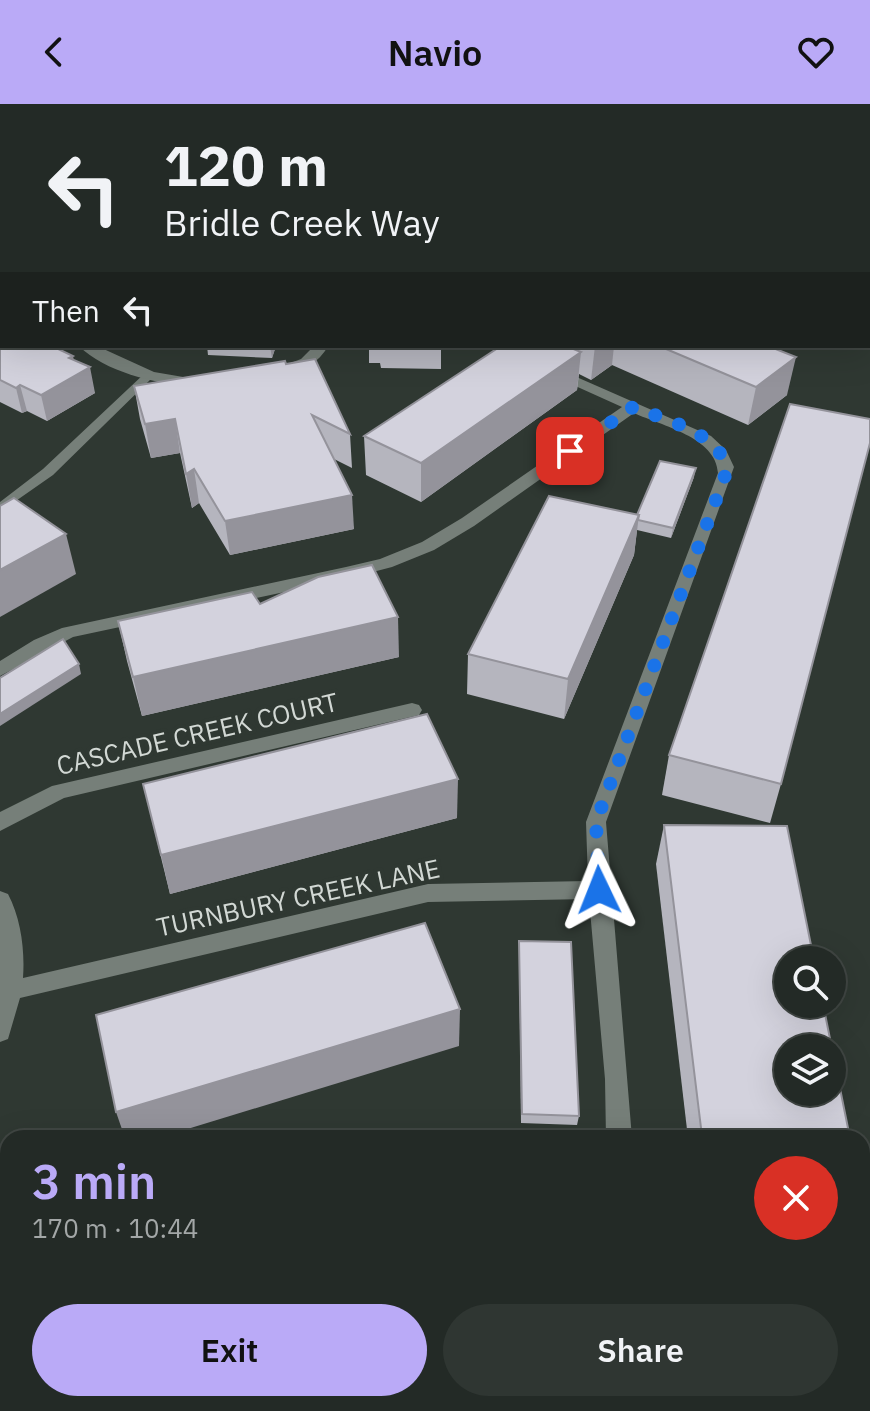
<!DOCTYPE html>
<html lang="en">
<head>
<meta charset="utf-8">
<style>
	body { margin:0; font-family:"IBM Plex Sans",sans-serif; background:#2f3632; color:#f1f3f6; height:100vh; display:flex; flex-direction:column; font-size:30px; white-space:nowrap }
	* { box-sizing:border-box; margin:0 }
	p { font-size:26px; color:#a3a7a7 }
	.icon { flex:none; width:44px; height:44px; fill:none; stroke:currentColor; stroke-width:2; stroke-linecap:round; stroke-linejoin:round }
	.map { position:relative; flex:1; overflow:hidden }
	.details { position:absolute; left:0px; top:1026px; width:870px; height:282px; display:flex; flex-direction:column; background:#232a26; border-radius:24px 24px 0 0; box-shadow:0 8px 32px #0002,0 0 0 2px #404643 }
	.details>* { flex:none }
	.guide { position:absolute; left:0px; top:0px; width:870px; height:244px; box-shadow:0 8px 32px #0002,0 0 0 2px #404643; background:#232a26; color:#f1f3f6; overflow:hidden }
	.buttons { position:absolute; left:774px; top:842px; display:grid; gap:16px }
	.buttons a { display:grid; place-items:center; width:72px; height:72px; border-radius:50%; background:#232a26; box-shadow:0 8px 32px #0002,0 0 0 2px #404643; font-size:40px }
	.pin { position:absolute; display:grid; place-items:center; width:68px; height:68px; color:#fff; margin:-34px; border-radius:16px; box-shadow:0 4px 12px #0006 }
	.me { position:absolute; width:88px; margin:-44px; rotate:358deg; stroke-linejoin:round; filter:drop-shadow(0 0 6px #0008) }
	.turn { display:flex; align-items:center; gap:28px; height:168px; padding:0 32px; font-size:36px }
	.turn .icon { width:104px; height:104px; stroke-width:2.5 }
	.turn b { display:block; font-size:56px; line-height:68px }
	.then { display:flex; align-items:center; height:76px; padding:0 32px; background:#0003; gap:16px; font-size:30px }
	.round { display:grid; place-items:center; flex:none; width:84px; height:84px; border-radius:42px; background:#2f3632 }
	.overview { display:flex; align-items:center; justify-content:space-between; height:136px; padding:0 32px }
	h1 { font-size:48px; font-weight:600; line-height:60px; color:#baaaf7 }
	.button { display:flex; gap:16px; margin-top:auto; padding:16px 32px }
	.button a { flex:1; height:92px; border-radius:48px; background:#baaaf7; color:#111; font-size:32px; font-weight:600; line-height:92px; text-align:center }
	.button a+a { background:#2f3632; color:#f1f3f6 }
	header { display:flex; justify-content:space-between; align-items:center; height:104px; padding:0 32px; background:#baaaf7; color:#111; font-size:36px; font-weight:600 }
	.map>svg:first-child { display:block }
</style>
</head>
<body>
<header><svg class="icon" aria-label="back" viewBox="0 0 24 24"><path d="M15 5l-7 7 7 7"/></svg>Navio<svg class="icon" aria-label="heart" viewBox="0 0 24 24"><path d="M12 20l-8-8c-3-5 5-10 8-4 3-6 11-1 8 4z"/></svg></header>
<div class="map">
<svg width="870" height="1307" viewBox="0 0 870 1307">
	<rect width="100%" height="100%" fill="#2f3832"/>
	<g fill="none" stroke-linecap="round" stroke-linejoin="round">
		<!-- service -->
		<g fill="#767f79" fill-rule="evenodd">
			<path d="M 0,173 L 2,173 L 0,180 Z"/>
			<path d="M 148,268 L 154,272 L 152,274 L 53,371 L 0,408 L 0,398 L 43,365 L 144,270 Z"/>
		</g>
		<!-- minor -->
		<g fill="#767f79" fill-rule="evenodd">
			<path d="M 382,0 L 396,0 L 397,2 L 383,2 Z"/>
			<path d="M 787,0 L 800,0 L 801,2 L 788,2 Z"/>
			<rect x="0" y="14" width="2" height="7"/>
			<path d="M 868,64 L 870,65 L 870,75 L 868,74 Z"/>
			<rect x="0" y="191" width="2" height="9"/>
			<path d="M 79,242 L 97,242 L 154,268 L 195,275 L 197,278 L 190,282 C 154,279 105,268 79,242 Z"/>
			<path d="M 314,242 L 328,242 C 319,259 299,271 280,269 L 280,263 L 301,255 Z"/>
			<path d="M 556,264 L 711,332 L 726,346 L 734,363 L 606,718 L 632,1034 L 606,1034 L 605,975 L 589,795 L 428,798 L 20,894 L 8,935 L 0,938 L 0,787 L 8,790 C 21,815 25,846 23,874 L 428,780 L 588,777 L 586,718 L 718,369 C 716,333 662,322 634,309 L 474,422 L 434,446 L 392,463 L 346,475 L 73,533 L 0,572 L 0,557 L 34,536 L 62,524 L 346,463 L 380,455 L 422,438 L 462,414 L 622,303 L 551,271 L 551,265 Z"/>
			<path d="M 412,599 L 419,601 L 422,606 L 419,611 L 64,694 L 0,727 L 0,708 L 52,682 Z"/>
			<path d="M 537,1300 L 566,1300 L 564,1307 L 534,1307 Z"/>
		</g>
	</g>
	<!-- wall -->
	<g fill="#b5b5be">
		<path d="M 14,0 L 112,0 L 115,2 L 17,2 Z"/>
		<path d="M 0,218 L 74,256 L 95,289 L 47,317 L 27,307 L 22,309 L 0,298 Z"/>
		<path d="M 207,242 L 276,242 L 272,254 L 208,251 Z"/>
		<path d="M 369,242 L 441,242 L 441,265 L 381,264 L 380,259 L 369,259 Z"/>
		<path d="M 501,242 L 768,242 L 787,291 L 748,321 L 612,261 L 591,276 L 579,270 L 577,286 L 421,398 L 366,371 L 364,332 Z"/>
		<path d="M 286,260 L 350,330 L 352,364 L 334,355 L 354,425 L 230,451 L 199,399 L 192,404 L 180,349 L 151,354 L 140,315 L 134,282 Z"/>
		<path d="M 694,373 L 671,434 L 637,426 L 634,451 L 564,615 L 467,590 L 468,550 L 637,411 Z"/>
		<path d="M 260,500 L 399,553 L 142,612 L 127,557 L 118,517 Z"/>
		<path d="M 669,651 L 781,680 L 770,719 L 662,691 Z"/>
		<path d="M 143,680 L 457,714 L 170,790 Z"/>
		<path d="M 664,721 L 850,1034 L 688,1034 L 656,760 Z"/>
		<path d="M 519,837 L 579,1012 L 577,1021 L 521,1019 Z"/>
	</g>
	<!-- shaded-wall -->
	<g fill="#94939b">
		<path d="M 2,151 L 2,171 L 0,170 L 0,152 Z"/>
		<path d="M 270,242 L 276,242 L 272,254 Z"/>
		<path d="M 595,242 L 614,242 L 612,261 L 591,276 Z"/>
		<path d="M 581,248 L 577,286 L 421,398 L 421,359 Z"/>
		<path d="M 73,252 L 77,271 L 90,263 L 95,289 L 47,317 L 41,291 L 69,254 Z"/>
		<path d="M 796,253 L 787,291 L 748,321 L 756,283 Z"/>
		<path d="M 20,281 L 27,307 L 22,309 L 16,284 Z"/>
		<path d="M 175,315 L 180,349 L 151,354 L 145,320 Z"/>
		<path d="M 696,364 L 694,373 L 671,434 L 673,424 Z"/>
		<path d="M 194,365 L 199,399 L 192,404 L 186,370 Z"/>
		<path d="M 352,391 L 354,425 L 230,451 L 225,417 Z"/>
		<path d="M 639,411 L 634,451 L 564,615 L 568,575 Z"/>
		<path d="M 66,430 L 76,470 L 0,513 L 0,466 Z"/>
		<path d="M 398,513 L 399,553 L 142,612 L 133,573 Z"/>
		<path d="M 79,560 L 81,570 L 0,622 L 0,610 Z"/>
		<path d="M 458,675 L 457,714 L 170,790 L 161,751 Z"/>
		<path d="M 460,905 L 459,942 L 158,1034 L 125,1034 L 116,1008 Z"/>
		<path d="M 411,1300 L 424,1300 L 421,1307 L 408,1307 Z"/>
	</g>
	<!-- building -->
	<g fill="#d3d2dd" stroke="#94939b" stroke-width="2" fill-rule="evenodd">
		<path d="M 41,0 L 112,0 L 115,2 L 44,2 Z"/>
		<path d="M 0,68 L 2,69 L 2,151 L 0,152 Z"/>
		<path d="M 0,218 L 2,219 L 2,242 L 52,242 L 73,252 L 69,254 L 90,263 L 41,291 L 20,281 L 16,284 L 0,276 Z"/>
		<path d="M 501,242 L 566,242 L 581,248 L 421,359 L 364,332 Z"/>
		<path d="M 659,242 L 768,242 L 796,253 L 756,283 Z"/>
		<path d="M 315,255 L 350,330 L 312,311 L 352,391 L 225,417 L 194,365 L 186,370 L 175,315 L 145,320 L 134,282 L 285,257 L 286,260 Z"/>
		<path d="M 790,300 L 870,315 L 870,339 L 781,680 L 669,651 Z"/>
		<path d="M 660,357 L 696,364 L 673,424 L 638,416 L 639,411 L 637,411 Z"/>
		<path d="M 549,392 L 639,411 L 568,575 L 468,550 Z"/>
		<path d="M 14,394 L 66,430 L 0,466 L 0,402 Z"/>
		<path d="M 372,461 L 398,513 L 133,573 L 118,517 L 252,488 L 260,500 L 318,473 Z"/>
		<path d="M 63,535 L 79,560 L 0,610 L 0,574 Z"/>
		<path d="M 427,610 L 458,675 L 161,751 L 143,680 Z"/>
		<path d="M 664,721 L 787,722 L 814,856 L 788,856 L 788,900 L 823,900 L 850,1034 L 702,1032 ZM 788,944 L 832,944 L 832,988 L 788,988 Z"/>
		<path d="M 425,819 L 460,905 L 116,1008 L 96,911 Z"/>
		<path d="M 519,837 L 571,838 L 579,1012 L 522,1010 Z"/>
		<path d="M 253,1300 L 411,1300 L 408,1307 L 250,1307 Z"/>
		<path d="M 634,1300 L 806,1300 L 805,1307 L 631,1307 Z"/>
	</g>
	<g fill="none" stroke-linecap="round" stroke-linejoin="round">
		<!-- route -->
		<path stroke="#1a73e8" stroke-width="14" stroke-dasharray="0 25.2" d="M 570,347 L 633,303 C 663,315 727,331 726,369 L 596,718 L 599,786"/>
	</g>
	<g text-anchor="middle" dominant-baseline="central" stroke-width="8" stroke-linejoin="round" paint-order="stroke">
		<!-- street labels -->
		<g font-size="26" fill="#d2d8d4" stroke="#2f3832">
			<text transform="translate(197 629) rotate(-13)">CASCADE CREEK COURT</text>
			<text transform="translate(298 793) rotate(-12)">TURNBURY CREEK LANE</text>
		</g>
	</g>
</svg>
<div class="buttons">
<a><svg class="icon" aria-label="search" viewBox="0 0 24 24"><circle cx="10" cy="10" r="6"/><path d="M15 15l6 6"/></svg></a>
<a><svg class="icon" aria-label="layers" viewBox="0 0 24 24"><path d="M12 4l9 5-9 5-9-5zM3 14l9 5 9-5"/></svg></a>
</div>
<div class="pin" style="left:570px;top:347px;background:#d93025"><svg class="icon" aria-label="arrive" viewBox="0 0 24 24"><path d="M6 21V4h12l-3 4 3 4H6"/></svg></div>
<svg class="me" style="left:599px;top:786px" viewBox="-20 -20 40 40"><path d="M0-17L14 15 0 8-14 15z" fill="#1a73e8" stroke="#fff" stroke-width="4"/></svg>
<div class="guide">
<div class="turn"><svg class="icon" aria-label="left" viewBox="0 0 24 24"><path d="M17 20v-9H6M10 6l-5 5 5 5"/></svg><div><b>120 m</b>Bridle Creek Way</div></div>
<div class="then">Then<svg class="icon" aria-label="left" viewBox="0 0 24 24"><path d="M17 20v-9H6M10 6l-5 5 5 5"/></svg></div>
</div>
<section class="details">
<div class="overview"><div><h1>3 min</h1><p>170 m · 10:44</p></div><a class="round" style="background:#d93025;color:#fff"><svg class="icon" aria-label="close" viewBox="0 0 24 24"><path d="M6 6l12 12M18 6L6 18"/></svg></a></div>
<div class="button"><a>Exit</a><a>Share</a></div>
</section>
</div>
</body>
</html>
